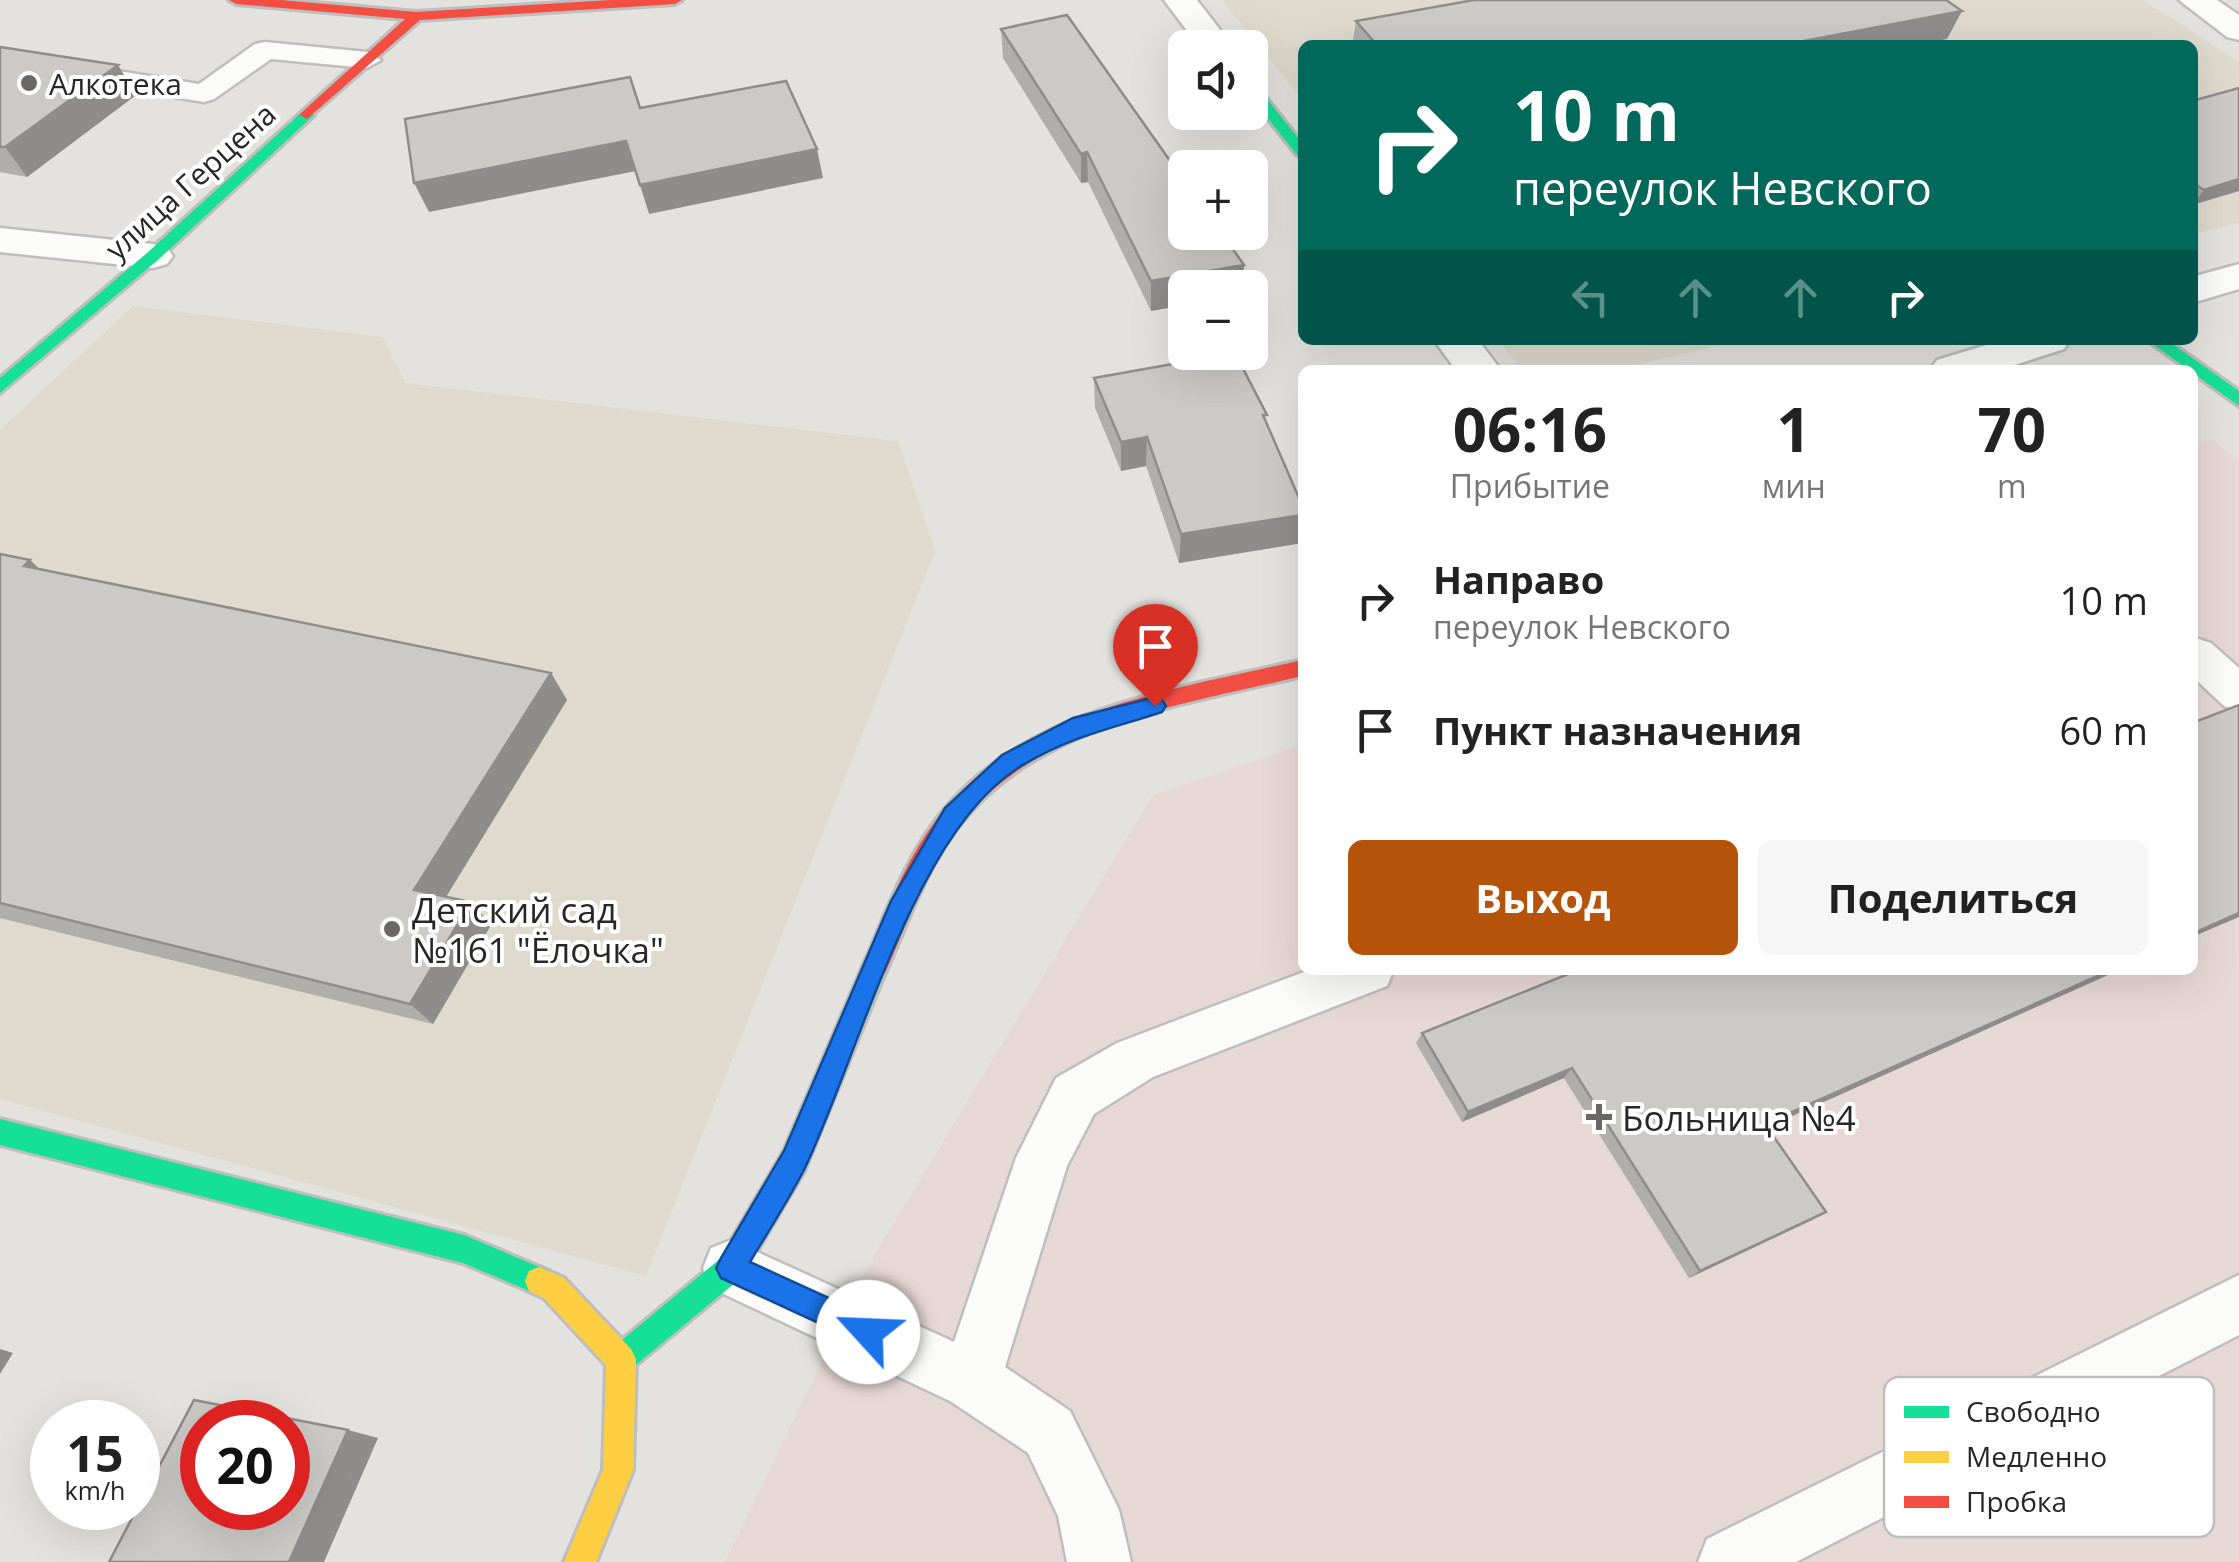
<!DOCTYPE html>
<html lang="ru">
<head>
<meta charset="utf-8">
<style>
	body { margin:0; font-family:"Open Sans",sans-serif; background:#f6f6f6; color:#222; height:100vh; display:flex; flex-direction:column; font-size:38px; white-space:nowrap }
	* { box-sizing:border-box; margin:0 }
	p { font-size:32px; color:#767676 }
	.icon { flex:none; width:55px; height:55px; fill:none; stroke:currentColor; stroke-width:2; stroke-linecap:round; stroke-linejoin:round }
	.map { position:relative; flex:1; overflow:hidden }
	.panel { position:absolute; left:1298px; top:365px; width:900px; height:610px; display:flex; flex-direction:column; background:#fff; border-radius:15px; box-shadow:0 10px 40px #0002 }
	.panel>* { flex:none }
	.hud { position:absolute; left:1298px; top:40px; width:900px; height:305px; border-radius:15px; box-shadow:0 10px 40px #0002; background:#00695c; color:#fff; overflow:hidden }
	.buttons { position:absolute; left:1168px; top:30px; display:grid; gap:20px }
	.buttons a { display:grid; place-items:center; width:100px; height:100px; border-radius:15px; background:#fff; box-shadow:0 10px 40px #0002; font-size:50px }
	.speed { position:absolute; left:30px; top:1400px; display:flex; gap:20px; font-size:50px; font-weight:700; text-align:center }
	.speed>* { display:grid; place-content:center; width:130px; height:130px; border-radius:50%; background:#fff; box-shadow:0 10px 40px #0002; line-height:1 }
	.speed small { font-size:25px; font-weight:400 }
	.speed .limit { border:15px solid #d22; background:#fff; color:#111 }
	.pin { position:absolute; display:grid; place-items:center; width:85px; height:85px; color:#fff; margin:-102px -42px; border-radius:50% 50% 50% 0; rotate:-45deg; box-shadow:0 0 10px #0007 }
	.pin .icon { rotate:45deg }
	.me { position:absolute; width:110px; margin:-55px; rotate:295deg; stroke-linejoin:round; filter:drop-shadow(0 0 8px #0008) }
	.turn { display:flex; align-items:center; gap:35px; height:210px; padding:0 50px; font-size:45px }
	.turn .icon { width:130px; height:130px; stroke-width:2.5 }
	.turn b { display:block; font-size:70px; line-height:85px }
	.lanes { display:flex; align-items:center; height:95px; padding:0 50px; background:#0003; justify-content:center; gap:50px; direction:ltr }
	.lanes .off { opacity:.35 }
	.eta { display:flex; justify-content:space-evenly; align-items:center; height:170px; text-align:center }
	.eta b { font-size:60px; font-weight:700; line-height:70px }
	.action { display:flex; gap:20px; margin-top:auto; padding:20px 50px }
	.action a { flex:1; height:115px; border-radius:15px; background:#b45309; color:#fff; font-size:40px; font-weight:700; line-height:115px; text-align:center }
	.action a+a { background:#f6f6f6; color:#222 }
	ul { padding:0; list-style:none }
	li { display:flex; align-items:center; gap:30px; height:130px; padding:0 50px }
	li div { flex:1 }
	li b { display:block; font-size:38px }
	li em { font-style:normal }
	.map>svg:first-child { display:block }
</style>
</head>
<body>
<div class="map">
<svg width="2239" height="1562" viewBox="0 0 2239 1562">
	<rect width="100%" height="100%" fill="#e4e2de"/>
	<!-- education -->
	<g fill="#dedacd">
		<path d="M 1222,0 L 2143,0 L 2239,62 L 2239,223 L 2193,234 L 2192,45 L 1302,45 L 1302,99 Z"/>
		<path d="M 133,306 L 383,337 L 405,383 L 898,441 L 935,551 L 646,1276 L 0,1099 L 0,430 Z"/>
		<path d="M 1498,340 L 1742,340 L 1614,370 L 1522,370 Z"/>
	</g>
	<!-- medical -->
	<path fill="#e6d8d6" d="M 2213,440 L 2239,461 L 2239,1562 L 725,1562 L 869,1264 L 1153,795 L 1302,745 L 1302,970 L 2192,970 L 2193,446 Z"/>
	<g fill="none" stroke-linecap="round" stroke-linejoin="round">
		<!-- lane casing -->
		<g stroke="#bebebe" stroke-width="5">
			<g id="lane">
				<path d="M 265,42 L 367,52 L 381,60 L 367,68 L 271,59 L 214,99 L 204,102 L 0,68 L 0,52 L 199,84 L 255,44 Z"/>
				<path d="M 2196,638 L 2211,643 L 2239,668 L 2239,711 L 2224,706 L 2192,676 L 2192,639 Z"/>
				<path d="M 1309,970 L 1394,970 L 1387,986 L 1153,1077 L 1094,1114 L 1067,1166 L 1005,1367 L 1070,1411 L 1119,1510 L 1131,1562 L 1067,1562 L 1058,1516 L 1028,1453 L 950,1401 L 711,1288 L 703,1268 L 711,1248 L 731,1240 L 954,1342 L 1016,1158 L 1056,1078 L 1117,1043 Z"/>
				<path d="M 2239,1275 L 2239,1335 L 1796,1562 L 1698,1562 L 1707,1539 Z"/>
			</g>
		</g>
		<!-- street casing -->
		<g stroke="#bebebe" stroke-width="5">
			<g id="street">
				<path d="M 1164,0 L 1197,0 L 1234,48 L 1200,48 Z"/>
				<path d="M 2179,0 L 2217,0 L 2239,15 L 2239,40 L 2227,37 Z"/>
				<path d="M 0,228 L 153,244 L 167,248 L 173,256 L 167,264 L 153,268 L 0,252 Z"/>
				<path d="M 2239,264 L 2239,289 L 2192,303 L 2192,277 Z"/>
				<path d="M 1434,340 L 1478,340 L 1501,370 L 1456,370 Z"/>
				<path d="M 2003,340 L 2070,340 L 2064,349 L 1999,370 L 1930,370 L 1937,360 Z"/>
			</g>
		</g>
		<!-- fast casing -->
		<g stroke="#bebebe" stroke-width="6">
			<g id="fast">
				<path d="M 1250,83 L 1255,84 L 1302,143 L 1302,156 L 1297,155 L 1250,96 Z"/>
				<path d="M 302,112 L 314,115 L 159,259 L 0,393 L 0,378 L 147,253 Z"/>
				<path d="M 2147,340 L 2167,340 L 2239,391 L 2239,406 Z"/>
				<path d="M 876,954 L 885,957 L 888,965 L 804,1171 L 741,1278 L 631,1369 L 621,1374 L 611,1369 L 606,1359 L 611,1349 L 721,1258 L 784,1151 L 867,957 Z"/>
				<path d="M 0,1119 L 464,1235 L 549,1271 L 553,1281 L 549,1291 L 539,1295 L 463,1263 L 0,1145 Z"/>
			</g>
		</g>
		<!-- slow casing -->
		<g stroke="#bebebe" stroke-width="6">
			<path id="slow" d="M 539,1267 L 564,1278 L 631,1349 L 636,1359 L 633,1470 L 596,1562 L 564,1562 L 603,1470 L 606,1365 L 544,1298 L 529,1291 L 525,1281 L 529,1271 Z"/>
		</g>
		<!-- jam casing -->
		<g stroke="#bebebe" stroke-width="6">
			<g id="jam">
				<path d="M 229,0 L 281,0 L 416,12 L 611,0 L 682,0 L 675,4 L 420,20 L 307,119 L 300,115 L 302,112 L 405,19 L 236,4 Z"/>
				<path d="M 1302,660 L 1302,676 C 1184,705 1041,722 960,824 C 925,868 908,923 885,973 L 876,976 L 867,973 L 864,965 C 886,913 907,854 944,810 C 1029,707 1180,689 1302,660 Z"/>
			</g>
		</g>
		<!-- lane -->
		<use href="#lane" fill="#fbfbfa" fill-rule="evenodd"/>
		<!-- street -->
		<use href="#street" fill="#fbfbfa" fill-rule="evenodd"/>
		<!-- fast -->
		<use href="#fast" fill="#16e098" fill-rule="evenodd"/>
		<!-- slow -->
		<use href="#slow" fill="#ffcf43" fill-rule="evenodd"/>
		<!-- jam -->
		<use href="#jam" fill="#f24e42" fill-rule="evenodd"/>
	</g>
	<!-- wall -->
	<g fill="#afaeab">
		<path d="M 1356,21 L 1377,45 L 1352,45 Z"/>
		<path d="M 1001,29 L 1244,265 L 1242,288 L 1185,288 L 1185,305 L 1151,311 L 1088,182 L 1081,183 L 1003,58 Z"/>
		<path d="M 0,47 L 118,65 L 136,95 L 27,177 L 0,172 Z"/>
		<path d="M 2192,101 L 2239,191 L 2192,205 Z"/>
		<path d="M 1094,378 L 1266,422 L 1302,505 L 1302,543 L 1179,563 L 1146,466 L 1121,471 L 1095,408 Z"/>
		<path d="M 0,554 L 30,560 L 40,570 L 551,673 L 567,700 L 446,897 L 471,902 L 491,925 L 433,1024 L 0,918 Z"/>
		<path d="M 1578,970 L 2119,970 L 1768,1127 L 1812,1220 L 1689,1278 L 1564,1078 L 1462,1122 L 1416,1043 L 1422,1033 Z"/>
	</g>
	<!-- shaded-wall -->
	<g fill="#8f8d8b">
		<path d="M 1962,11 L 1947,39 L 1918,45 L 1783,45 Z"/>
		<path d="M 118,65 L 136,95 L 27,177 L 5,147 Z"/>
		<path d="M 626,141 L 636,171 L 429,212 L 414,183 Z"/>
		<path d="M 817,149 L 823,178 L 649,214 L 640,185 Z"/>
		<path d="M 1087,152 L 1088,182 L 1081,183 L 1081,154 Z"/>
		<path d="M 2239,179 L 2239,191 L 2192,205 L 2204,190 Z"/>
		<path d="M 1244,265 L 1242,288 L 1185,288 L 1185,305 L 1151,311 L 1151,281 Z"/>
		<path d="M 1147,437 L 1146,466 L 1121,471 L 1121,442 Z"/>
		<path d="M 1302,515 L 1302,543 L 1179,563 L 1181,534 Z"/>
		<path d="M 30,560 L 59,588 L 24,566 Z"/>
		<path d="M 551,673 L 567,700 L 436,913 L 414,890 Z"/>
		<path d="M 471,902 L 491,925 L 433,1024 L 410,1004 Z"/>
		<path d="M 2239,913 L 2239,917 L 2192,937 L 2192,934 Z"/>
		<path d="M 2111,970 L 2119,970 L 1754,1133 L 1765,1124 Z"/>
		<path d="M 1572,1068 L 1564,1078 L 1462,1122 L 1468,1112 Z"/>
		<path d="M 1826,1212 L 1812,1220 L 1689,1278 L 1700,1271 Z"/>
		<path d="M 0,1349 L 13,1353 L 0,1374 Z"/>
		<path d="M 348,1430 L 378,1438 L 324,1562 L 289,1562 Z"/>
	</g>
	<!-- building -->
	<g fill="#cccac7" stroke="#8f8d8b" stroke-width="2.5" fill-rule="evenodd">
		<path d="M 1474,0 L 1946,0 L 1962,11 L 1783,45 L 1377,45 L 1356,21 Z"/>
		<path d="M 1067,15 L 1185,182 L 1185,232 L 1221,232 L 1244,265 L 1151,281 L 1087,152 L 1081,154 L 1001,29 Z"/>
		<path d="M 0,47 L 118,65 L 5,147 L 0,147 Z"/>
		<path d="M 630,77 L 640,108 L 786,81 L 817,149 L 640,185 L 626,141 L 414,183 L 405,119 Z"/>
		<path d="M 2239,88 L 2239,179 L 2204,190 L 2192,182 L 2192,101 Z"/>
		<path d="M 1235,353 L 1267,415 L 1263,415 L 1302,505 L 1302,515 L 1181,534 L 1147,437 L 1121,442 L 1094,378 Z"/>
		<path d="M 0,554 L 30,560 L 24,566 L 551,673 L 414,890 L 471,902 L 410,1004 L 0,903 Z"/>
		<path d="M 2239,705 L 2239,913 L 2192,934 L 2192,723 Z"/>
		<path d="M 1578,970 L 2111,970 L 1765,1124 L 1826,1212 L 1700,1271 L 1572,1068 L 1468,1112 L 1422,1033 Z"/>
		<path d="M 194,1400 L 348,1430 L 289,1562 L 109,1562 ZM 202,1422 L 288,1422 L 288,1508 L 202,1508 Z"/>
	</g>
	<!-- route -->
	<path fill="#1a73e8" stroke="#114b97" stroke-width="2.5" d="M 1155,697 L 1162,700 L 1166,706 L 1162,712 C 1110,729 1071,736 1021,766 C 914,831 858,1058 804,1170 C 788,1201 768,1232 750,1262 L 879,1321 L 883,1332 L 879,1342 L 868,1346 L 721,1278 L 716,1268 L 721,1258 L 784,1151 L 891,901 L 945,808 L 1002,755 L 1073,718 Z"/>
	<!-- markers -->
	<g fill="#696867" stroke="#fff" stroke-width="4">
		<circle cx="29" cy="83" r="10"/>
		<circle cx="392" cy="929" r="10"/>
		<path d="M1594 1102h10v10h10v10h-10v10h-10v-10h-10v-10h10z"/>
	</g>
	<g text-anchor="middle" dominant-baseline="central" stroke-width="8" stroke-linejoin="round" paint-order="stroke">
		<!-- far-poi labels -->
		<g font-size="30" fill="#272727" stroke="#fff" text-anchor="start">
			<text x="49" y="83">Алкотека</text>
		</g>
		<!-- far-street labels -->
		<g font-size="30" fill="#272727" stroke="#fff">
			<text transform="translate(190 181) rotate(-42)">улица Герцена</text>
		</g>
		<!-- poi labels -->
		<g font-size="35" fill="#272727" stroke="#fff" text-anchor="start">
			<text x="412" y="909">Детский сад<tspan x="412" dy="40">№161 "Ёлочка"</tspan></text>
			<text x="1622" y="1117">Больница №4</text>
		</g>
	</g>
	<!-- legend -->
	<rect x="1884" y="1377" width="330" height="160" rx="15" fill="#fff" stroke="#bebebe" stroke-width="2.5"/>
	<rect x="1904" y="1406" width="45" height="12" fill="#16e098"/>
	<rect x="1904" y="1451" width="45" height="12" fill="#ffcf43"/>
	<rect x="1904" y="1496" width="45" height="12" fill="#f24e42"/>
	<g font-size="28" fill="#272727">
		<text x="1966" y="1422">Свободно</text>
		<text x="1966" y="1467">Медленно</text>
		<text x="1966" y="1512">Пробка</text>
	</g>
</svg>
<div class="buttons">
<a><svg class="icon" aria-label="sound" viewBox="0 0 24 24"><path d="M4 9h4l5-4v14l-5-4H4zM17 9q2 3 0 6"/></svg></a>
<a>+</a>
<a>−</a>
</div>
<div class="speed"><div>15<small>km/h</small></div><div class="limit">20</div></div>
<div class="pin" style="left:1155px;top:706px;background:#d93025"><svg class="icon" aria-label="arrive" viewBox="0 0 24 24"><path d="M6 21V4h12l-3 4 3 4H6"/></svg></div>
<svg class="me" style="left:868px;top:1332px" viewBox="-20 -20 40 40"><circle r="19" fill="#fff"/><path d="M0-13L10 11 0 6-10 11z" fill="#1a73e8"/></svg>
<div class="hud">
<div class="turn"><svg class="icon" aria-label="right" viewBox="0 0 24 24"><path d="M7 20v-9h11M14 6l5 5-5 5"/></svg><div><b>10 m</b>переулок Невского</div></div>
<div class="lanes"><svg class="icon off" aria-label="left" viewBox="0 0 24 24"><path d="M17 20v-9H6M10 6l-5 5 5 5"/></svg><svg class="icon off" aria-label="ahead" viewBox="0 0 24 24"><path d="M12 20V5M6 11l6-6 6 6"/></svg><svg class="icon off" aria-label="ahead" viewBox="0 0 24 24"><path d="M12 20V5M6 11l6-6 6 6"/></svg><svg class="icon" aria-label="right" viewBox="0 0 24 24"><path d="M7 20v-9h11M14 6l5 5-5 5"/></svg></div>
</div>
<section class="panel">
<div class="eta">
<div><b>06:16</b><p>Прибытие</p></div>
<div><b>1</b><p>мин</p></div>
<div><b>70</b><p>m</p></div>
</div>
<ul>
<li><svg class="icon" aria-label="right" viewBox="0 0 24 24"><path d="M7 20v-9h11M14 6l5 5-5 5"/></svg><div><b>Направо</b><p>переулок Невского</p></div><em>10 m</em></li>
<li><svg class="icon" aria-label="arrive" viewBox="0 0 24 24"><path d="M6 21V4h12l-3 4 3 4H6"/></svg><div><b>Пункт назначения</b></div><em>60 m</em></li>
</ul>
<div class="action"><a>Выход</a><a>Поделиться</a></div>
</section>
</div>
</body>
</html>
